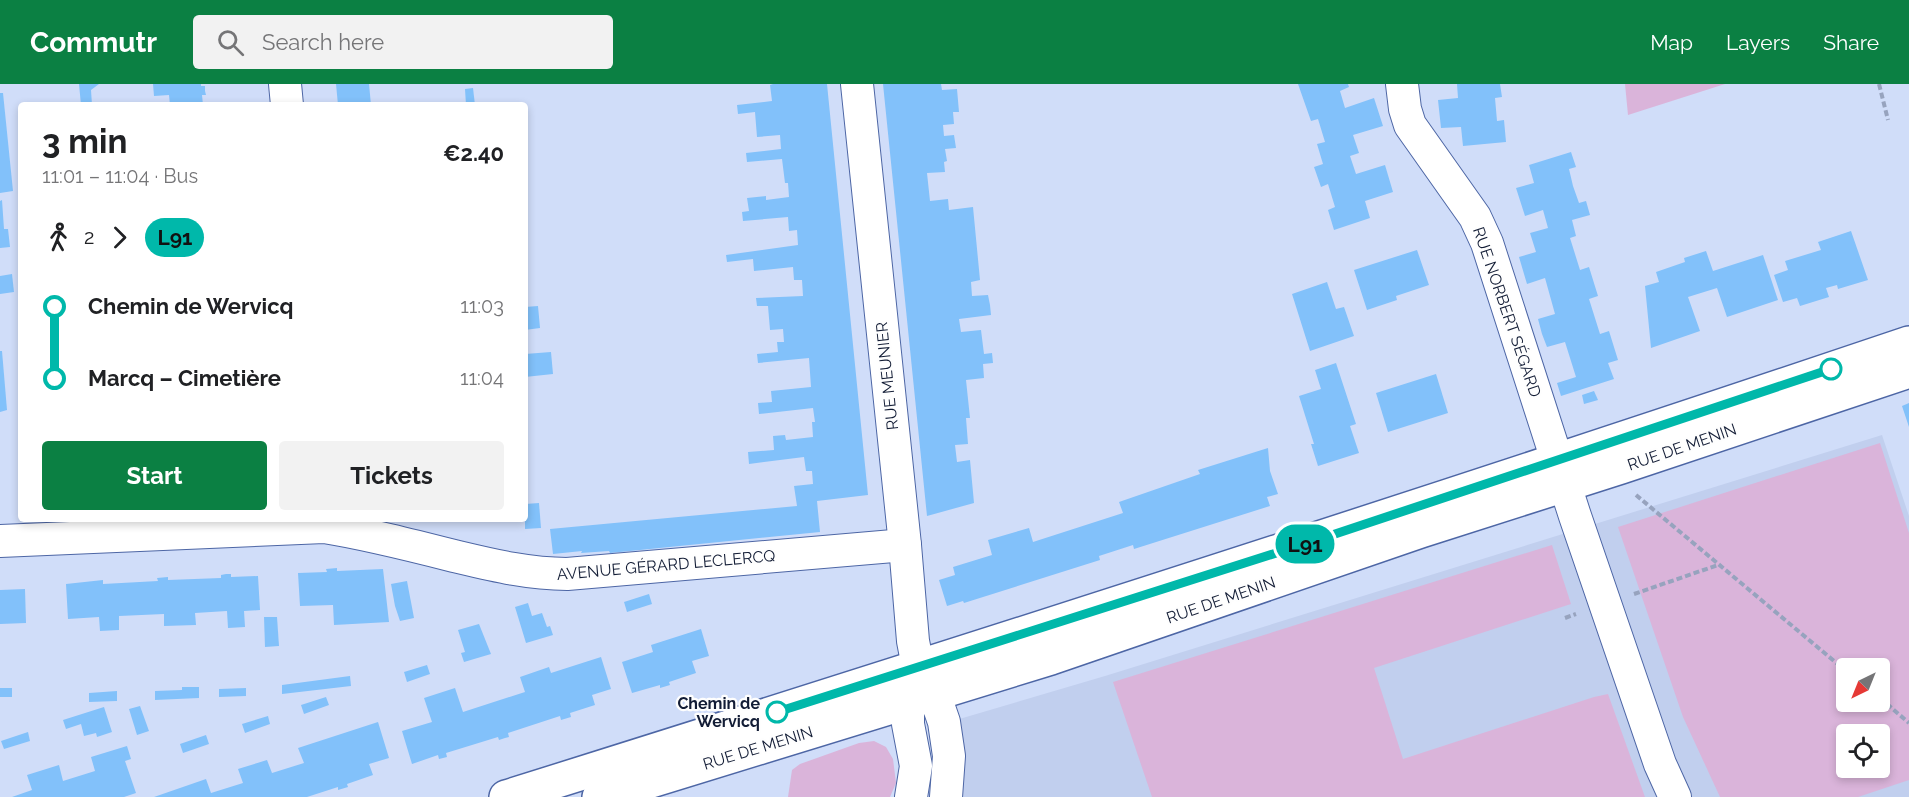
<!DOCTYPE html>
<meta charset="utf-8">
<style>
body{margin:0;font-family:Raleway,sans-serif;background:#f2f2f2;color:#202124;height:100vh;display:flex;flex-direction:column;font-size:22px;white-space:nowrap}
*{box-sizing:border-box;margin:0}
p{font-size:20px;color:#757577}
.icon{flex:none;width:33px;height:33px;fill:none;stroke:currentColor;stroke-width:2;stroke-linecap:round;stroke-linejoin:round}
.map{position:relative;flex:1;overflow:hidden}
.side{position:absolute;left:18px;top:18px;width:510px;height:420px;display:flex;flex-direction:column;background:#fff;border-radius:6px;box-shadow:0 3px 9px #0003}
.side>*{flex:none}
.badge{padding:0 12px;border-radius:20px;font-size:21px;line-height:39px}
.needle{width:39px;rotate:223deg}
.buttons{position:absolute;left:1836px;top:574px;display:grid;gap:12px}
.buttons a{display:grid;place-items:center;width:54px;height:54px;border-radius:6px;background:#fff;box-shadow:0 3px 9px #0003;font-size:30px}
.map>.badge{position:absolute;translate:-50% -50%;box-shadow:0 0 0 3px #fff}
.legs{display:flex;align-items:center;gap:9px;height:66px;padding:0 24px;font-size:20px}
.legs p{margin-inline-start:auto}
.headline{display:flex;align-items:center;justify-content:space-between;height:102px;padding:0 24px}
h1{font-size:33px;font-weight:700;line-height:45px}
.action{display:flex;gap:12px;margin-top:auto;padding:12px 24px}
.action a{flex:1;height:69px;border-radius:6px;background:#0b8043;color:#fff;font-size:24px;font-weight:700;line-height:69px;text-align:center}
.action a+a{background:#f2f2f2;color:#202124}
ul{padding:0 24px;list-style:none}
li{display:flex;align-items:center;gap:21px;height:72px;font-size:22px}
li i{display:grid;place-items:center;width:9px;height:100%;margin:0 8px;background:currentColor}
li i::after{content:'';width:15px;height:15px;margin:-8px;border:4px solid;border-radius:50%;background:#fff}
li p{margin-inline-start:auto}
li:first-child i{background:linear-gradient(#0000 50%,currentColor 0)}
li:last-child i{background:linear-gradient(currentColor 50%,#0000 0)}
header{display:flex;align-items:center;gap:36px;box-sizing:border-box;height:84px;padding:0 30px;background:#0b8043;color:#fff}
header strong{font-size:28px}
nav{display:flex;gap:33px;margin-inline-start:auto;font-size:21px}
.search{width:420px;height:54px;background:#f2f2f2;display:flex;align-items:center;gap:15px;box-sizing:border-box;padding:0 21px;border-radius:6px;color:#757577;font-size:22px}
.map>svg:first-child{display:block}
</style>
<header>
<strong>Commutr</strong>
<div class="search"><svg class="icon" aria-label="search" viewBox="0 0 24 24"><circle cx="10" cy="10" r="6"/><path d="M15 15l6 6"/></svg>Search here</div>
<nav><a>Map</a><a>Layers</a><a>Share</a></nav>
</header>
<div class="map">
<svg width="1909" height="713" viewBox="0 0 1909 713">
<rect width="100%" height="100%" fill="#d0ddf9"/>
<!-- built -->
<path fill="#c1cfee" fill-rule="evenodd" d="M1882 351 1909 432V713H955L956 636 1105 592ZM1846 585H1880V618H1846ZM1846 651H1880V684H1846Z"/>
<!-- green -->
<g fill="#dab4da" fill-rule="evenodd">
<polygon points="1625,0 1725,0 1628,31"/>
<path d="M1880 359 1909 449V696L1858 713H1720L1683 633 1618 443ZM1846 585H1880V618H1846ZM1846 651H1880V684H1846Z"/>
<polygon points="1552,461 1571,520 1374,584 1403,675 1594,613 1608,610 1645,713 1152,713 1113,598"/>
<polygon points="874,657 886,663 893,675 896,699 890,713 788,713 792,686 800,680 859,659"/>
</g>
<!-- building -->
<g fill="#82c1fa">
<polygon points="79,0 99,0 91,6 92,21 81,21"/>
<polygon points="153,0 201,0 201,2 205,2 205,7 206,11 202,11 203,21 170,21 169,11 154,12"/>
<polygon points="336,0 369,0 371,21 338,21"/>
<polygon points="773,0 827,0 868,411 817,417 820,448 610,469 609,467 581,469 582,467 553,470 550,445 797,422 794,402 813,400 812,387 806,387 804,373 749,380 748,368 774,366 773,352 785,351 786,356 813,353 812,338 815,338 813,324 759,330 758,319 772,318 771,307 811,303 809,274 758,279 757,270 778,268 777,258 784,258 783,245 770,246 768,222 757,222 756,214 803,212 802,196 794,196 793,183 754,187 753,175 727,178 726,171 798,161 797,146 789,147 788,133 743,137 742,128 749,127 747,114 766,112 766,116 789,113 788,99 785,99 782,75 747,78 746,69 781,65 780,51 757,53 755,28 738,30 737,21 772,17 770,1"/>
<polygon points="883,0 941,0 942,6 957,5 959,28 953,28 954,40 943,41 944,52 954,51 956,64 945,65 947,77 944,78 945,88 927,89 930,117 948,115 949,126 973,123 980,196 971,198 972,212 988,211 990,221 991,231 959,235 961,248 981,246 984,270 992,269 993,279 983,280 984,294 966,296 970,334 966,334 968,360 955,361 957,378 970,376 974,419 927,432"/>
<polygon points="1298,0 1348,0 1349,3 1340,7 1345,24 1374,14 1383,42 1353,51 1359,69 1350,72 1356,90 1385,81 1393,108 1365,117 1370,134 1334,146 1328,126 1335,123 1328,100 1321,103 1314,83 1323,80 1317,60 1325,58 1318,35 1311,37"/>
<polygon points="1457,0 1500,0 1502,13 1495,14 1497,37 1504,36 1506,58 1463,62 1461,43 1441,44 1438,16 1458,14"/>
<polygon points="473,4 475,21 466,21 465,5"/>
<polygon points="0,9 3,9 13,107 0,109"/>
<polygon points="1571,68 1576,83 1569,85 1573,102 1579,119 1586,117 1590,131 1572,136 1576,152 1570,154 1580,186 1589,183 1598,212 1589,215 1600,250 1609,247 1618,276 1608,279 1614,295 1561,312 1557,299 1576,293 1565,258 1547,263 1542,250 1538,235 1555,230 1545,194 1527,200 1519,173 1536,168 1530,149 1548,144 1543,126 1525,132 1516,104 1534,99 1529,81"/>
<polygon points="2,116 4,145 8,145 10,163 0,164 0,117"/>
<polygon points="1851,147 1868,196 1838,205 1837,201 1826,204 1829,213 1800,222 1797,214 1783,218 1774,191 1788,186 1785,177 1821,166 1818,158"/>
<polygon points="1417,166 1429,201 1396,212 1397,216 1367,226 1354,186"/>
<polygon points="1706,167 1713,187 1763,171 1778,216 1727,233 1717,204 1688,213 1700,247 1651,264 1645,202 1659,198 1656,188 1685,178 1684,174"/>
<polygon points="12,190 14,208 0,210 0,192"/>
<polygon points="1327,198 1336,225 1344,223 1354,252 1310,267 1292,210"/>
<polygon points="538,222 540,244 525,246 525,223"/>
<polygon points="0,267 2,267 7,326 0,328"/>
<polygon points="551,268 553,290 525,293 525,270"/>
<polygon points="1336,279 1356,340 1350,342 1359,369 1318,382 1311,360 1314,360 1299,312 1321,305 1315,286"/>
<polygon points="1436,290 1448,329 1388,348 1376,309"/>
<polygon points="1594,307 1598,316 1584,320 1582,311"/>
<polygon points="1909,319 1909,343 1902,322"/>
<polygon points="1268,364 1270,387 1278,410 1267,413 1270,422 1134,465 1133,461 1099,472 1100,476 964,519 963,517 947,522 939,496 955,491 953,483 992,471 988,456 1029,444 1033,458 1123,429 1119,418 1200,390 1198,386"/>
<polygon points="539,419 541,444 525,445 525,420"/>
<polygon points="337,484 337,487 383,485 389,538 334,541 333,521 300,522 298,489 327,488 326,485"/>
<polygon points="226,490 231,490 231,493 258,492 260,526 244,527 245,543 228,544 227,527 195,529 196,541 164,542 164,530 119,532 119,546 100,547 99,533 68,535 66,500 103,496 103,500 158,497 157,494 168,493 168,496 221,494 221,491"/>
<polygon points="407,497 414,534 400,537 395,522 391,500"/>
<polygon points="25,505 26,539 0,540 0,506"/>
<polygon points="649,510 652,520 627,528 624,518"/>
<polygon points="528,519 532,532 542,529 547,543 550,542 553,551 526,559 515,523"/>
<polygon points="264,533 277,533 279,562 265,563"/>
<polygon points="479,540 491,570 464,578 461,569 465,568 458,546"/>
<polygon points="701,545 709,572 692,577 696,589 669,598 670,601 660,604 660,601 632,609 622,578 653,568 651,561"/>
<polygon points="601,573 611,605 592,611 595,621 570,629 571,633 561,636 560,632 508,649 509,653 505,654 499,656 498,653 446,669 447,673 439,675 438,671 412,680 402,647 432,638 424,614 455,604 463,628 525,608 520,593 549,583 551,589"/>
<polygon points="427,581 430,590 407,598 404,588"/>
<polygon points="350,592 351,602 282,610 282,601"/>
<polygon points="182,603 199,603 199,614 155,616 155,607 182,606"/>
<rect x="0" y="604" width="12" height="9"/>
<polygon points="246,604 246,612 219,613 219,605"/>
<polygon points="117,607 117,617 89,618 89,609"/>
<polygon points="326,613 329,621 304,630 301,621"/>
<polygon points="140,622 149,647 137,651 129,625"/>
<polygon points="104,623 112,648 97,653 96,649 84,652 81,640 66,645 63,636"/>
<polygon points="268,632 270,640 245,649 242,640"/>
<polygon points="378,638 389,674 369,680 373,691 347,700 348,703 338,706 338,703 307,713 154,713 206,695 211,709 243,699 238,685 267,676 272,689 304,679 298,664"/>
<polygon points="28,648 30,657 4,665 1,657"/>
<polygon points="206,651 209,660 183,669 180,660"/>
<polygon points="127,662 131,675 125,677 136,709 124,713 12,713 32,706 27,691 59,681 63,697 95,687 91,673"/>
</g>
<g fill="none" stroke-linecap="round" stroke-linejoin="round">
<defs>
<g id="minor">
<polyline points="285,0 287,21"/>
<polyline points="857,0 905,461 913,557 918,583 934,609 944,638 949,672 946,713"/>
<polyline points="1402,0 1405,25 1410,41 1475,133 1487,159 1575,432 1660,680 1675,713"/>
<path d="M0 457 324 443C368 450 411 461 454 472 492 481 528 490 567 490L905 461"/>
<polyline points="911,713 916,682 908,640 908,630 916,593"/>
</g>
<g id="major">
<path d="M506 713C975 566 1443 416 1909 259"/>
<polyline points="599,713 1051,574 1421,447 1621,383 1909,287"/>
</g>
</defs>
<!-- minor casing -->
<use href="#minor" stroke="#4d66a5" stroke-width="34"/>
<!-- major casing -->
<use href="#major" stroke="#4d66a5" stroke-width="36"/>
<!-- path -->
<g stroke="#97a3be" stroke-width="4" stroke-dasharray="6 3" stroke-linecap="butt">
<polyline points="1879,0 1888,36"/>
<polyline points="1636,411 1846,587"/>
<polyline points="1634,510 1718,481"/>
<polyline points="1565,534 1576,530"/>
<polyline points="1880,614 1909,639"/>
</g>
<!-- minor -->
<use href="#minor" stroke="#fff" stroke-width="32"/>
<!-- major -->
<use href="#major" stroke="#fff" stroke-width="33"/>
</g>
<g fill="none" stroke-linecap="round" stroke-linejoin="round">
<defs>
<polyline id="line-1" points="777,628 1320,455 1831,285"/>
</defs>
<!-- line-1 casing -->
<use href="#line-1" stroke="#fff" stroke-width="14"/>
<!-- line-1 -->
<use href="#line-1" stroke="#00b8aa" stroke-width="9"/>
</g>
<!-- markers -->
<g fill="#fff" stroke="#00b8aa" stroke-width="3">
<circle cx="1831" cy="285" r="10"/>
<circle cx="777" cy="628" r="10"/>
</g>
<g text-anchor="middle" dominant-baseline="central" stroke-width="4.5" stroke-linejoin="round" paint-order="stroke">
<!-- street labels -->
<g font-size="16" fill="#121c35" stroke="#fefefe">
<text transform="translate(1507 228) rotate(71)">RUE NORBERT SÉGARD</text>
<text transform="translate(887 292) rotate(-96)">RUE MEUNIER</text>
<text transform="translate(1682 363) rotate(-19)">RUE DE MENIN</text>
<text transform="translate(666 481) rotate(-5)">AVENUE GÉRARD LECLERCQ</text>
<text transform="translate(1221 516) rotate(-19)">RUE DE MENIN</text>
<text transform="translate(758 664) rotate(-17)">RUE DE MENIN</text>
</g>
<!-- stop labels -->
<g font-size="16" font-weight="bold" fill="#121c35" stroke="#fefefe" text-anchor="end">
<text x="760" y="619">Chemin de<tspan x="760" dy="18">Wervicq</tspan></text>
</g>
</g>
</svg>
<div class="buttons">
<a><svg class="needle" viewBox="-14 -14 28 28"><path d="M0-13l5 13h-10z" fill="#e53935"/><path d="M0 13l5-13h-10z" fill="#757577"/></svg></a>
<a><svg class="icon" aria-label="locate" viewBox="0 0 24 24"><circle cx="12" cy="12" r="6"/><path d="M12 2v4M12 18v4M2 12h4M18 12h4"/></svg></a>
</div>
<b class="badge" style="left:1305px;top:460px;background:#00b8aa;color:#111">L91</b>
<section class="side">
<div class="headline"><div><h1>3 min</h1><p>11:01 – 11:04 · Bus</p></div><b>€2.40</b></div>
<div class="legs"><svg class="icon" aria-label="walk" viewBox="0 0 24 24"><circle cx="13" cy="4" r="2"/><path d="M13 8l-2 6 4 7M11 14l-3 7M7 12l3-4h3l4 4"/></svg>2<svg class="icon" aria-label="forward" viewBox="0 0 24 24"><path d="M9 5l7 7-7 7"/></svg><b class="badge" style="background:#00b8aa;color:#111">L91</b></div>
<ul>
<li><i style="color:#00b8aa"></i><b>Chemin de Wervicq</b><p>11:03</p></li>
<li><i style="color:#00b8aa"></i><b>Marcq – Cimetière</b><p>11:04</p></li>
</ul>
<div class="action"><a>Start</a><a>Tickets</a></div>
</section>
</div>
